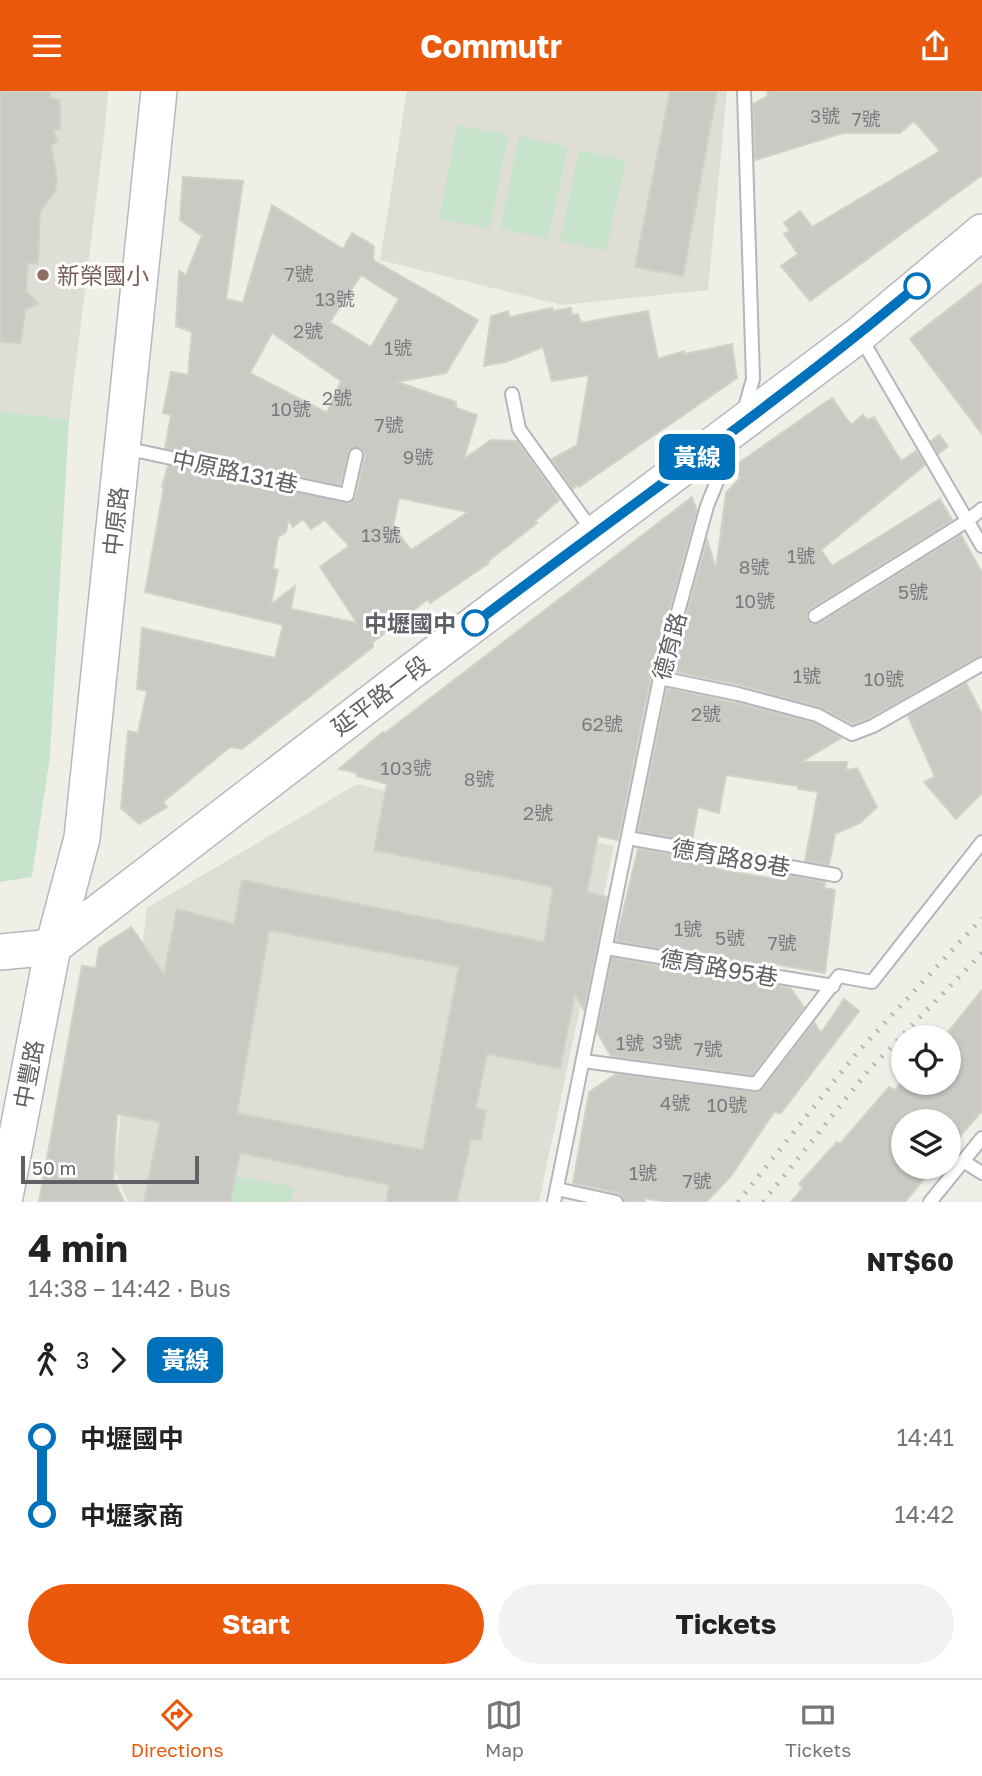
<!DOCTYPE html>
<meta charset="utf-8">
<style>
body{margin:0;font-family:"Golos Text","Noto Sans TC",sans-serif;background:#f2f2f2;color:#222;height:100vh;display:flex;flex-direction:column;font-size:26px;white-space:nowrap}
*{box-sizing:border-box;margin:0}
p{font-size:23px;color:#767676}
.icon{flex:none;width:38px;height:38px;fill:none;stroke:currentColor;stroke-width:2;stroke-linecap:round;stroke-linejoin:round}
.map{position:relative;height:1111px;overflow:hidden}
.panel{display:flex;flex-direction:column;background:#fff;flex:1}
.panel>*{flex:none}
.badge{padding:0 14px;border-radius:10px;font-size:24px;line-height:46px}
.buttons{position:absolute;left:891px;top:934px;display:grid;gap:14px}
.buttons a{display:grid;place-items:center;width:70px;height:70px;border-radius:50%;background:#fff;box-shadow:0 2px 5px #0004;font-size:35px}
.scale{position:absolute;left:21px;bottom:18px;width:178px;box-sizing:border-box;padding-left:7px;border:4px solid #5f6166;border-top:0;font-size:19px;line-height:24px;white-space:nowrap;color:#5f6166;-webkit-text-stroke:5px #fff;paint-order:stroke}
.map>.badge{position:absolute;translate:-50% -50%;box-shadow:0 0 0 4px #fff}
.legs{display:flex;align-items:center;gap:10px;height:77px;padding:0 28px;font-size:23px}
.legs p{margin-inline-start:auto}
.headline{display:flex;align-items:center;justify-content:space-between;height:119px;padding:0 28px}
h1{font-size:38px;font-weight:700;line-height:52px}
.action{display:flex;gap:14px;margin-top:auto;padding:14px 28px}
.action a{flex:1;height:80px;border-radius:42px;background:#ea580c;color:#fff;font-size:28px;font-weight:700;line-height:80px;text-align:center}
.action a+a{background:#f2f2f2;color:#222}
ul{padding:0 28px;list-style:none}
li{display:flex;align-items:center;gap:24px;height:77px;font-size:26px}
li i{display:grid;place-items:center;width:10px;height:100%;margin:0 9px;background:currentColor}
li i::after{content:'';width:18px;height:18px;margin:-9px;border:5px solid;border-radius:50%;background:#fff}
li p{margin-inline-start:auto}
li:first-child i{background:linear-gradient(#0000 50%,currentColor 0)}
li:last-child i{background:linear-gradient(currentColor 50%,#0000 0)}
header{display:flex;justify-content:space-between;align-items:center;height:91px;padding:0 28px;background:#ea580c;color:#fff;font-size:32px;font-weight:700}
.menu{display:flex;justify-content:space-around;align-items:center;height:98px;border-top:2px solid #e0e0e0;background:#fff;font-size:19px;color:#767676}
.menu a{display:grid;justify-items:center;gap:4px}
.menu .on{color:#ea580c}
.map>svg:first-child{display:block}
</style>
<header><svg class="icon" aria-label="menu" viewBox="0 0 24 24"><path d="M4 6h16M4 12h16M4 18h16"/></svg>Commutr<svg class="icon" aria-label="share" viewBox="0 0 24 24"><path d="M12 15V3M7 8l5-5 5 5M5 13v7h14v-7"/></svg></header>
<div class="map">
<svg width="982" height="1111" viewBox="0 0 982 1111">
<rect width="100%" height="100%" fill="#efefe8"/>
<!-- education -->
<g fill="#dfded6">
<polygon points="0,0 108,0 104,46 69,328 0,321"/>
<polygon points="407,0 727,0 708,199 562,214 380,169"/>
<polygon points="357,693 614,755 539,1111 128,1111 114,1079 147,817"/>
</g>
<!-- green -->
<g fill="#c8e3cc">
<polygon points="457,34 508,44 490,138 439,128"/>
<polygon points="519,45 568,56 548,148 500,138"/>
<polygon points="579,59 626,69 606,160 560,150"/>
<polygon points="0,321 69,328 50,665 32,786 0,791"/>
<polygon points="236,1085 294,1096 291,1111 230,1111"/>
</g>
<!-- building -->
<g fill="#cbc9c4" stroke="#d3d1c7" stroke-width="2" fill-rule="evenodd">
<polygon points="0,0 50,0 50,7 60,9 60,39 53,38 57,50 51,54 57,87 55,100 40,121 38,173 28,172 26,200 38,212 25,219 21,252 0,251"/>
<polygon points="670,0 717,0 683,185 635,176"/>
<polygon points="767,0 982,0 982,84 810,210 781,175 798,163 784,143 790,140 784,132 800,120 812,136 940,60 914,30 900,42 843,42 755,69 753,13 768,5"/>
<path d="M183 86 243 90 226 208 243 212 272 114 343 158 352 142 374 155 373 169 478 229 446 282 397 291 456 311V317L477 324 464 368 491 349 517 350 559 409 535 430 537 432 487 471 489 472 430 512 428 508 373 551V556L242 658 230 656 163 711 167 716 139 733 121 717 128 640 138 642 147 600 137 598 142 537 275 567 283 534 145 501 164 396H162L168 375 349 412 356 406 365 365 364 361 359 356 349 359 340 394 165 357 171 324 163 322 171 281 188 284 192 241 176 235 179 180 186 184 202 145 180 129ZM361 184 399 208 371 256 330 231ZM272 242 341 290 327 322 250 282ZM399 407 468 421 411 459 393 435ZM303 428 311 438 325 429 349 455 320 476 357 532 291 518 295 495 271 513 278 479 273 478 278 446 286 441 288 429 293 436Z"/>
<polygon points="982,192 982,343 910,248"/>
<polygon points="552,217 553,220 571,217 572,224 578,223 581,232 648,220 658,268 684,260 685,263 732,253 737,287 579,396 577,394 573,398 552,368 577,354 589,284 552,290 543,256 505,271 484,275 491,225 508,220 509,226"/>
<polygon points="832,307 851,334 863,324 867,329 874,326 901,370 916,360 925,374 821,459 832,475 940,408 952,429 810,518 806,525 808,530 815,534 820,532 961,444 982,482 982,564 869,627 853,633 819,616 740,594 671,580 707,449 716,478 726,402 740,387 733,376"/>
<polygon points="939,344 948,355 938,363 931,350"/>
<path d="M692 406 697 420 651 585 618 749 598 745 587 801 607 806 584 919 575 903 560 977 487 963 476 1017 486 1020 481 1049 471 1048 457 1111H386L389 1094 240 1062 230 1111H144L160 1031 117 1023 113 1087 124 1111H39L82 875 96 877 99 857 131 836 164 883 177 818 234 833 242 789 544 851 553 796 374 759 387 693 357 685V682L339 678 383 641 385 642ZM269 839 459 876 423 1059 237 1022Z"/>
<polygon points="966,592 982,623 982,702 956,728 924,691 935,686 908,625"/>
<polygon points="667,597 736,612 814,632 841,647 801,671 847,671 846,679 857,677 877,716 860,732 835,743 829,774 805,770 818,701 798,698 798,695 726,684 719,722 698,716 692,750 638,740"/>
<polygon points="638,758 689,767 688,769 717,775 717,778 787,790 788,784 825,791 824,797 835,799 825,882 774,873 776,877 616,850"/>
<polygon points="612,867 790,897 804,916 752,984 611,965 597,941"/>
<polygon points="982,899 982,1020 948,1059 948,1031 903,1031 903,1076 934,1076 905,1111 791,1111 803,1097 799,1093 837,1051 840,1053 889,996 895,999 901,992 948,992 948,941"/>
<polygon points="844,908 859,920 781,1022 774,1021 731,1085 706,1111 667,1111 645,1107 645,1111 625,1111 622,1105 618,1102 573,1092 589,1001 616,983 759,1001 814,931 821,942"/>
</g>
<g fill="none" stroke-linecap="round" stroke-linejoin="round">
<defs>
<g id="lane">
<polyline points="744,0 753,288 744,320"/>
<polyline points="861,247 982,455"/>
<polyline points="512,303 519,338 594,442"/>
<polyline points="124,357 347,404 356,364"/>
<polyline points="815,525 967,430 982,418"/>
<polyline points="660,587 738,603 817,624 852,643 873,635 982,573"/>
<polyline points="628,747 835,784"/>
<polyline points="606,857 833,895"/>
<polyline points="583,970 756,993 839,885 872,891 982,751"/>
<polyline points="963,1070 982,1082"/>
<polyline points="557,1098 616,1111"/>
<polyline points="554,1111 660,587 707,415 733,351"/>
<polyline points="930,1111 982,1047"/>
</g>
<g id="secondary">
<polyline points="0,861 53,856 408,583 859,244 982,141"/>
<polyline points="4,1111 53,856 82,747 159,0"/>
</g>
</defs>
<!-- lane casing -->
<use href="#lane" stroke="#b5b6bb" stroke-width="16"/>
<!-- secondary casing -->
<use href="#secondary" stroke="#b6b8bd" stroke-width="38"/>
<!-- lane -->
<use href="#lane" stroke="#fff" stroke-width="12"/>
<!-- secondary -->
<use href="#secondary" stroke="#fff" stroke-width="35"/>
<!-- rail -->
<g stroke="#b5b5b6" stroke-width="5" stroke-dasharray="2 9" stroke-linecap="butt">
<polyline points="738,1111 856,963 982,827"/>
<polyline points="763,1111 868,980 982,862"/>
</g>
</g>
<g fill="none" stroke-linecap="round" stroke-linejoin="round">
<defs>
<path id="line-1" d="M475 532C622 420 775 314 917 195"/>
</defs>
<!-- line-1 casing -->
<use href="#line-1" stroke="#fff" stroke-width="16"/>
<!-- line-1 -->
<use href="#line-1" stroke="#0072bc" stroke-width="10"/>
</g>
<!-- markers -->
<circle fill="#8d6e63" stroke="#fff" stroke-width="2.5" cx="43" cy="184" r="7"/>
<g fill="#fff" stroke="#0072bc" stroke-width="3.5">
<circle cx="917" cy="195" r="12"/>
<circle cx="475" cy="532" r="12"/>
</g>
<g text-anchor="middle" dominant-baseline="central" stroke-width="6" stroke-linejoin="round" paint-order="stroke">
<!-- number labels -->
<g font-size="19" fill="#7a7b7e">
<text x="825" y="24">3號</text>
<text x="866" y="27">7號</text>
<text x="299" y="182">7號</text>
<text x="335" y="207">13號</text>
<text x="308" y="239">2號</text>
<text x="398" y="256">1號</text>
<text x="337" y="306">2號</text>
<text x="291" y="317">10號</text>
<text x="389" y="333">7號</text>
<text x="418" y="365">9號</text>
<text x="381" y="443">13號</text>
<text x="801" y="464">1號</text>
<text x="754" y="475">8號</text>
<text x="913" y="500">5號</text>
<text x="755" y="509">10號</text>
<text x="807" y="584">1號</text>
<text x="884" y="587">10號</text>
<text x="706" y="622">2號</text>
<text x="602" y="632">62號</text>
<text x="406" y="676">103號</text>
<text x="479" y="687">8號</text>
<text x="538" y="721">2號</text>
<text x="688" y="837">1號</text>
<text x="730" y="846">5號</text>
<text x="782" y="851">7號</text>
<text x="667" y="950">3號</text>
<text x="630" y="951">1號</text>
<text x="708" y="957">7號</text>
<text x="675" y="1011">4號</text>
<text x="727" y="1013">10號</text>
<text x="643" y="1081">1號</text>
<text x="697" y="1089">7號</text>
</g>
<!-- education labels -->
<g font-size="23" fill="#785e54" stroke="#fff" text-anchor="start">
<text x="57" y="184">新榮國小</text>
</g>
<!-- street labels -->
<g font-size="23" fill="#5f6166" stroke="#fff">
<text transform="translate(235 380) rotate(12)">中原路131巷</text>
<text transform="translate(115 430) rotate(-84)">中原路</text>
<text transform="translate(669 555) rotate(-75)">德育路</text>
<text transform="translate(380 604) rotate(-37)">延平路一段</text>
<text transform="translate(731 766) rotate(10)">德育路89巷</text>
<text transform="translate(719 876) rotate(10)">德育路95巷</text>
<text transform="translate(28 983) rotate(-79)">中豐路</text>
</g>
<!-- stop labels -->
<g font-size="23" font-weight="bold" fill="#5f6166" stroke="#fff" text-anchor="end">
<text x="456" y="532">中壢國中</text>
</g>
</g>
</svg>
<div class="buttons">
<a><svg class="icon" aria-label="locate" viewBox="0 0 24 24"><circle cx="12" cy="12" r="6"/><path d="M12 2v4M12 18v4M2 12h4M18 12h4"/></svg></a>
<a><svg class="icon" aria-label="layers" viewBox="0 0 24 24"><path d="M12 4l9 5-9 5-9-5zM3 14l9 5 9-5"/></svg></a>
</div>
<div class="scale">50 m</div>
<b class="badge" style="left:697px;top:366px;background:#0072bc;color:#fff">黃線</b>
</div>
<section class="panel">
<div class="headline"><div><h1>4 min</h1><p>14:38 – 14:42 · Bus</p></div><b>NT$60</b></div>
<div class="legs"><svg class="icon" aria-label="walk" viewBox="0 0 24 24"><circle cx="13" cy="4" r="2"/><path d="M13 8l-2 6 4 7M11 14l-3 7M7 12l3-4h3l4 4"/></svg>3<svg class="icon" aria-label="forward" viewBox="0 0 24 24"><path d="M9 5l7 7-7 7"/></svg><b class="badge" style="background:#0072bc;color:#fff">黃線</b></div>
<ul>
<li><i style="color:#0072bc"></i><b>中壢國中</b><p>14:41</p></li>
<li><i style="color:#0072bc"></i><b>中壢家商</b><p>14:42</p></li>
</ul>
<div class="action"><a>Start</a><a>Tickets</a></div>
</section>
<nav class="menu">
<a class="on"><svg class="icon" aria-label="directions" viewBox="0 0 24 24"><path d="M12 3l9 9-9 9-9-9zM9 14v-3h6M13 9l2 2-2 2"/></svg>Directions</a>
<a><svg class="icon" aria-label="map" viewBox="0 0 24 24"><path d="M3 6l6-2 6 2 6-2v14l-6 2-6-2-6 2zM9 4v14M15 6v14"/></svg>Map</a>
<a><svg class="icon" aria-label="tickets" viewBox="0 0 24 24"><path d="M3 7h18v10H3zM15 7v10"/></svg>Tickets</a>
</nav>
